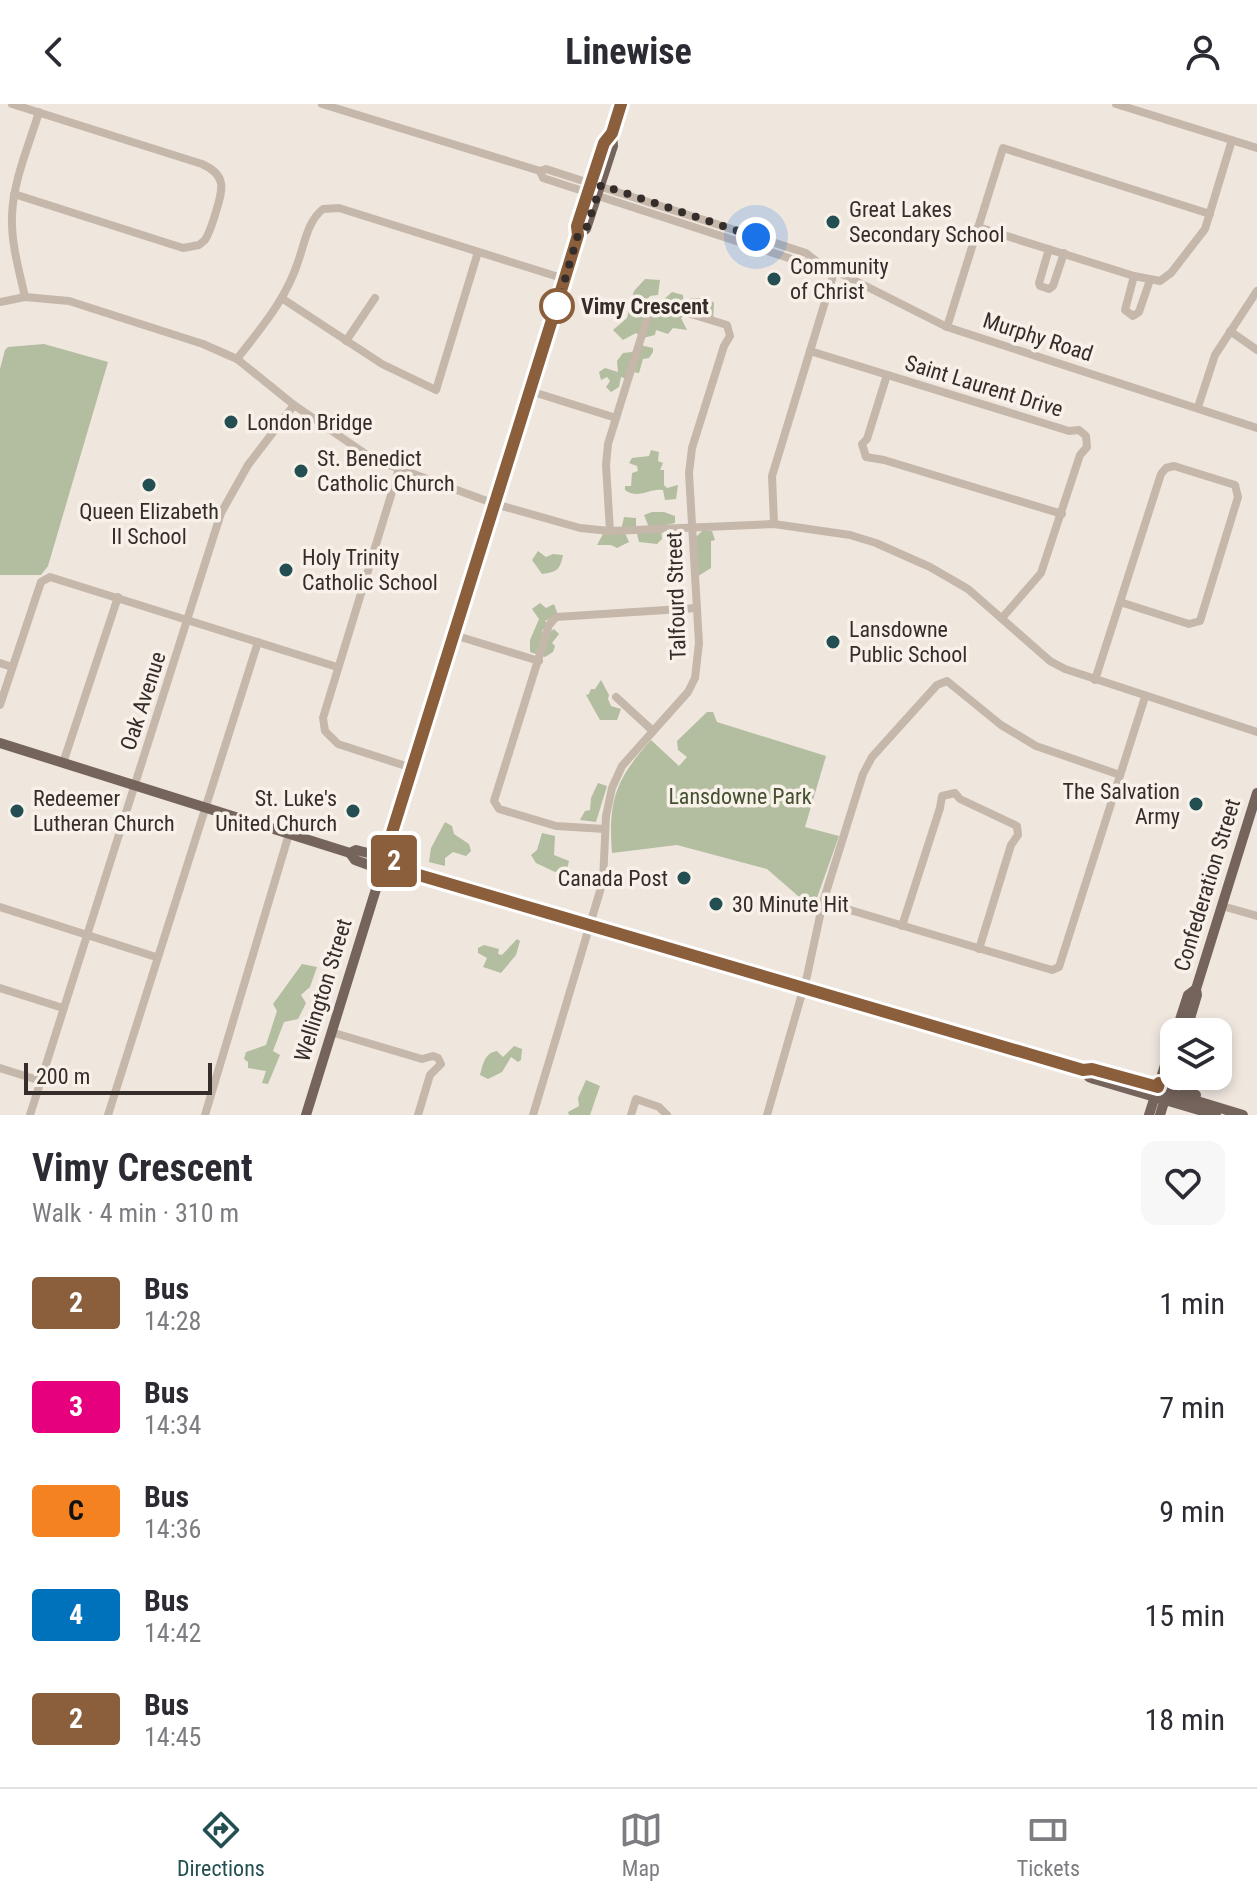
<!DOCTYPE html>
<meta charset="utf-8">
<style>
body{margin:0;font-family:"Roboto Condensed",sans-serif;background:#f7f7f7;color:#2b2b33;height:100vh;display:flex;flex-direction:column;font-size:30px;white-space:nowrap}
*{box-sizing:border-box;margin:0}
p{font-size:26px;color:#7c7c81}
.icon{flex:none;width:44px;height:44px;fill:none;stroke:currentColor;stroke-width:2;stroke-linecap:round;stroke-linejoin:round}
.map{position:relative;height:1011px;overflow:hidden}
.sheet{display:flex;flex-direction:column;background:#fff;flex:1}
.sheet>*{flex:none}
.badge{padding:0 16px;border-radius:6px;font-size:28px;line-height:52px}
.controls{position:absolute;left:1160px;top:914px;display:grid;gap:16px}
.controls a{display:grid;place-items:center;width:72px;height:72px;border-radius:16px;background:#fff;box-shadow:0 4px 12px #0003;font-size:40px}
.scale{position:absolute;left:24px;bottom:20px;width:188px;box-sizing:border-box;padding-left:8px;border:4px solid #352d29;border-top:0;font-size:22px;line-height:28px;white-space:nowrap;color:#352d29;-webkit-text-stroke:6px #f8f1e9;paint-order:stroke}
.you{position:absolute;width:40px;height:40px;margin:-20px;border:6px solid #fff;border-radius:50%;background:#1a73e8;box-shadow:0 0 0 12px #1a73e833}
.map>.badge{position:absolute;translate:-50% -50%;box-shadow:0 0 0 4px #fff}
.round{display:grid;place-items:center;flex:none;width:84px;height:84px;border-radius:16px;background:#f7f7f7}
.overview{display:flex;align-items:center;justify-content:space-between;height:136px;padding:0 32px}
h1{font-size:38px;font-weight:700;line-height:60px}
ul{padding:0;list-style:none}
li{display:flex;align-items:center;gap:24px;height:104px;padding:0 32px}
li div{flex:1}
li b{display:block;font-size:30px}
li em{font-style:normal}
li .badge{min-width:88px;font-weight:700;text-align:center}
header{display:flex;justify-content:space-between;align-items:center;height:104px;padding:0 32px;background:#fff;font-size:36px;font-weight:700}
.tabs{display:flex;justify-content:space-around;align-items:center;height:112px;border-top:2px solid #e1e1e2;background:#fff;font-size:22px;color:#7c7c81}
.tabs a{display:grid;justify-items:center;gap:4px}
.tabs .current{color:#234f52}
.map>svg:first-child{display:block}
</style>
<header><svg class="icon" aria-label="back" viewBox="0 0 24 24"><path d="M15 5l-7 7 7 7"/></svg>Linewise<svg class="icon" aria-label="person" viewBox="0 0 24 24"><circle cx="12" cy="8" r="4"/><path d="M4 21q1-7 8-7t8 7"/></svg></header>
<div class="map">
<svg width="1257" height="1011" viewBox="0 0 1257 1011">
<rect width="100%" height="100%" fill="#efe7de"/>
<!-- green -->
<g fill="#b3bd9f">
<polygon points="645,175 660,176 658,191 650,192 645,198 652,206 672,188 683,191 684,201 687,202 691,194 701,194 704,191 714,199 713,216 691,207 681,214 687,226 673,224 668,230 656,226 655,231 643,234 636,229 623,236 613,226 627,214 634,187"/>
<polygon points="44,240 108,258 48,462 41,471 0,471 0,265 5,246 8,243"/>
<polygon points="640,241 653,244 653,248 649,254 643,255 639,269 633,268 629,276 621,273 619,283 611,288 606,283 610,277 607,273 601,276 599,268 605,264 618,268 617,257 623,249 632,248"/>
<path d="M651 346 659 348 658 357 663 359 660 366H664V381L667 384 678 381 676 395 665 396 663 386C648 384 639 396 625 386V382H631L632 369 638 367 637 362 629 359 632 354 649 352Z"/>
<polygon points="652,408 664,408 675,412 675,419 661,422 662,435 657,440 639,438 637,430 648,421 644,411"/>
<polygon points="624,413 636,414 636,423 625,429 629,438 617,444 611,441 597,441 603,430 621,427"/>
<polygon points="703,426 712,427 715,436 711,437 711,464 695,474 693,436"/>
<path d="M538 447 546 453 553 450 563 451C560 466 557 468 542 470L532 456Z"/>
<polygon points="540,499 546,504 554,500 558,511 545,517 547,520 542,527 545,532 554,525 559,530 552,539 555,542 553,548 545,553 530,548 530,536 539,515 532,505"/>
<polygon points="601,576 609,591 608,595 611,602 621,605 617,616 600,616 586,591 589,590 591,585 595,585"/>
<path d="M707 608H713L717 618 826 652 805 723 839 732 813 805 767 765 677 741 612 749C608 696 616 675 651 636L679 662 687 653 678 646 677 637Z"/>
<polygon points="598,679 607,682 596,718 580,716 585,707 590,706 591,694"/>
<polygon points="445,718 452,722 454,730 469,740 471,747 466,752 453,748 445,754 445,762 429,758 431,744"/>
<polygon points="542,729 555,732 554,751 569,757 567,765 555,768 536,759 531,751 537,746"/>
<polygon points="517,835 520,837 516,851 501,869 483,863 487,854 478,849 478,844 484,841 499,845 498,850 502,851"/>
<polygon points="302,860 317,863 310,883 301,891 306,899 298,915 284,918 273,947 280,951 268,980 262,979 266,967 248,964 248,958 244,955 246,948 266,941 277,907 273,900"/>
<path d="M514 942 522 945 521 956 518 958 511 953 502 968 488 975 480 971C483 961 484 949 497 947L503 953Z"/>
<polygon points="586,976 600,982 590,1011 569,1011 568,1008 579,1002 578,994"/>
</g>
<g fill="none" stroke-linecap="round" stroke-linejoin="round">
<!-- minor -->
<g stroke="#c6b7ab" stroke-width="8">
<path d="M12 0 202 60C229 72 222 87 215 111 212 120 210 128 205 136L199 141 183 144 14 90"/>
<polyline points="322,0 540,67 546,65 806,149 816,157 947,223 1257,324"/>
<polyline points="1116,0 1257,44"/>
<polyline points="540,67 543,74 804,159 816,157"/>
<polyline points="978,123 1134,172 1160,177 1171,169 1205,125 1232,36"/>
<polyline points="1049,145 1039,179 1040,182 1049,185 1053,182 1064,149"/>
<polyline points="1134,172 1125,206 1133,212 1139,208 1150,176"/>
<path d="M25 193C19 166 11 139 12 112 13 77 29 41 39 8"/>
<polyline points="283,195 382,260 436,286 478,148"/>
<polyline points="0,198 25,193 69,197 203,240 237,255 294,301 373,355 495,400 580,424 610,427 774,420 850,431 876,439 930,463 968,485 1050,557 1065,565 1257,628"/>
<polyline points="947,223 1003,44 1210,110"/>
<polyline points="1230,227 1257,246"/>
<polyline points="346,237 375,194"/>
<polyline points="810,247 1069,327 1079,326 1086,332 1087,343 1080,351 1041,469 1002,514"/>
<path d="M237 255C262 223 287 194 299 155 305 137 308 117 323 105L339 104 565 175"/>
<polyline points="887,271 867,335 862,340 866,353 884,356 1062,410"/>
<polyline points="530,287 616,314"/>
<polyline points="1198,303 1215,251 1257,187"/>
<polyline points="399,365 323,614 325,627 338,640 412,664"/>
<polyline points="774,420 772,372 835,165"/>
<polyline points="454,531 539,557"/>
<polyline points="0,559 12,563"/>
<polyline points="1095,576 1161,370 1166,364 1174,362 1235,381 1238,393 1200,517 1189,520 1120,498"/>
<polyline points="616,593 653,627"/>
<polyline points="0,601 41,478 50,473 337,563"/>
<polyline points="63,659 118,493"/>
<polyline points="605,725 556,722 499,705 494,697 549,521 556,513 697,504"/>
<polyline points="823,798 1052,866 1059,863 1145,593"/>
<polyline points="1222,802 1257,812"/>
<polyline points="0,803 156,853"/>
<polyline points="902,822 940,704 942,692 955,689 960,695 1017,722 1018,731 1011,741 979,845"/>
<polyline points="0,884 63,904"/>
<polyline points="331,928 422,955 433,952 438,954 441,960 430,971 418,1011"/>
<polyline points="0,964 41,977"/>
<polyline points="30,1011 221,409 248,361 294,301"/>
<polyline points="108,1011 258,538"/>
<polyline points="205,1011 289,730"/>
<polyline points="533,1011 603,777 606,712 612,684 622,662 688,588 695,574 699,539 689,369 692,344 724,242 730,232 727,221 658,200 649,208 608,340 606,361 610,427"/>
<polyline points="631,1011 636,995 659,1003 667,1011"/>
<polyline points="767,1011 807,872 823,798 863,670 872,653 937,581 947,577 1001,621 1036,642 1120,671"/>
</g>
<!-- major -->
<g stroke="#75645c" stroke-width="10">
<polyline points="578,131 586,125 613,42 612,29 621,0"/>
<path d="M0 639 350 749 356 746C374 751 400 754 412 769"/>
<path d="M350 749 355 756C372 762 394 772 412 769L1083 966 1092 965 1243 1011"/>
<polyline points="1176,928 1188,891 1196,885"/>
<polyline points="1186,928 1197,891 1196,885 1257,689"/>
<polyline points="1084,966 1089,973 1094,975 1216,1011"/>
<polyline points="1178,972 1183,983 1196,991"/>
<polyline points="306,1011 565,175 578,131 577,122 604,39 612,29"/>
<polyline points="1149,1011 1174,933"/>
<polyline points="1160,1011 1174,966"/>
</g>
</g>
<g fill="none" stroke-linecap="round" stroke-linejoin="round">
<defs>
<polyline id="line" points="621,0 612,29 604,39 577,122 578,131 556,203 384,754 406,761 412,769 1083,966 1092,965 1158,983 1159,979"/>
</defs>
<!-- line casing -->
<use href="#line" stroke="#fff" stroke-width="18"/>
<!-- line -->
<use href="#line" stroke="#8b5e3c" stroke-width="12"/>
<!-- walk -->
<polyline stroke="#352d29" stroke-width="8" stroke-dasharray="0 14.4" points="557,202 578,131 586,125 601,81 756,133"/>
</g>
<!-- markers -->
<g fill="#234f52" stroke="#f8f1e9" stroke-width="3">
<circle cx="833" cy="118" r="8"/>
<circle cx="774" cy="175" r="8"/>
<circle cx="231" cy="318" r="8"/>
<circle cx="301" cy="367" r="8"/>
<circle cx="149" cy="381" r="8"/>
<circle cx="286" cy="466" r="8"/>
<circle cx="833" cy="538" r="8"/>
<circle cx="1196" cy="700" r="8"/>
<circle cx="17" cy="707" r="8"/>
<circle cx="353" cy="707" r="8"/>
<circle cx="684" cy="774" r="8"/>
<circle cx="716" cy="800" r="8"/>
</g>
<circle fill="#fff" stroke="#8b5e3c" stroke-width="4" cx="557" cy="202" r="16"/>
<g text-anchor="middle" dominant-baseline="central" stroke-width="7" stroke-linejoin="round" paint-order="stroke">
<!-- poi labels -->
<g font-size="22" fill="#352d29" stroke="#f8f1e9" text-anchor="start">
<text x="849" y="105">Great Lakes<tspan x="849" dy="25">Secondary School</tspan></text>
<text x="790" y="162">Community<tspan x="790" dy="25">of Christ</tspan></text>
<text x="247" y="318">London Bridge</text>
<text x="317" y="354">St. Benedict<tspan x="317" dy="25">Catholic Church</tspan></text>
<text x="149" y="407" text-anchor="middle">Queen Elizabeth<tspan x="149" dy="25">II School</tspan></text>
<text x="302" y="453">Holy Trinity<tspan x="302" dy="25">Catholic School</tspan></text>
<text x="849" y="525">Lansdowne<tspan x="849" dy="25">Public School</tspan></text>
<text x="1180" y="687" text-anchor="end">The Salvation<tspan x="1180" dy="25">Army</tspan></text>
<text x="33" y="694">Redeemer<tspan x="33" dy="25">Lutheran Church</tspan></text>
<text x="337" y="694" text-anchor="end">St. Luke's<tspan x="337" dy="25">United Church</tspan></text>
<text x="668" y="774" text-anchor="end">Canada Post</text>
<text x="732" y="800">30 Minute Hit</text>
</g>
<!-- stop labels -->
<g font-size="22" font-weight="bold" fill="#352d29" stroke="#f8f1e9" text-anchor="start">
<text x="581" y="202">Vimy Crescent</text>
</g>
<!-- street labels -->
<g font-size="22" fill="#352d29" stroke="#f8f1e9">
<text transform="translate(1038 233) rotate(18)">Murphy Road</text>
<text transform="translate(984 282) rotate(17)">Saint Laurent Drive</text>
<text transform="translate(676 492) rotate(-92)">Talfourd Street</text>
<text transform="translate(143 597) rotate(-72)">Oak Avenue</text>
<text transform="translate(1207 781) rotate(-73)">Confederation Street</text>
<text transform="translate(323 886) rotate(-73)">Wellington Street</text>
</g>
<!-- park labels -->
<g font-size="22" fill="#455030" stroke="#f8f1e9">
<text x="740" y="692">Lansdowne Park</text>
</g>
</g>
</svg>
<div class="controls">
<a><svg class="icon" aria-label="layers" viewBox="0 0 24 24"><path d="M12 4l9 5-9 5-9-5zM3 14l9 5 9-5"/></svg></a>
</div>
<div class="scale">200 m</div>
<div class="you" style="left:756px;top:133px"></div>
<b class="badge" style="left:394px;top:757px;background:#8b5e3c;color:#fff">2</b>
</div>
<section class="sheet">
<div class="overview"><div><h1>Vimy Crescent</h1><p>Walk · 4 min · 310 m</p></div><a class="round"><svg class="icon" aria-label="heart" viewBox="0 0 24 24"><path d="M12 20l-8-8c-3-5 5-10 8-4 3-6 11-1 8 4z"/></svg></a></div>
<ul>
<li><span class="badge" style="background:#8b5e3c;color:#fff">2</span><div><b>Bus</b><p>14:28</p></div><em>1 min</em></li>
<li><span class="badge" style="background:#e6007e;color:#fff">3</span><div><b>Bus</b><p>14:34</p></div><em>7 min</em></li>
<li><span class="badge" style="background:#f58220;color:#111">C</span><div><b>Bus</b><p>14:36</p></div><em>9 min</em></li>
<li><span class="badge" style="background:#0072bc;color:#fff">4</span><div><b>Bus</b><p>14:42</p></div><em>15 min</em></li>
<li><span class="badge" style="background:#8b5e3c;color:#fff">2</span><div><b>Bus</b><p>14:45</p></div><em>18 min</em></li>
</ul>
</section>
<nav class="tabs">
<a class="current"><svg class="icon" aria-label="directions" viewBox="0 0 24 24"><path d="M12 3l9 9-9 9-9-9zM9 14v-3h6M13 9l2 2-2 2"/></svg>Directions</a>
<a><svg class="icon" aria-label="map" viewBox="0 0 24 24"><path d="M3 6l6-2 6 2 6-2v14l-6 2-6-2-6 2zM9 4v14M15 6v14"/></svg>Map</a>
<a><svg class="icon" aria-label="tickets" viewBox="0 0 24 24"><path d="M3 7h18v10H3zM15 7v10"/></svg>Tickets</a>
</nav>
